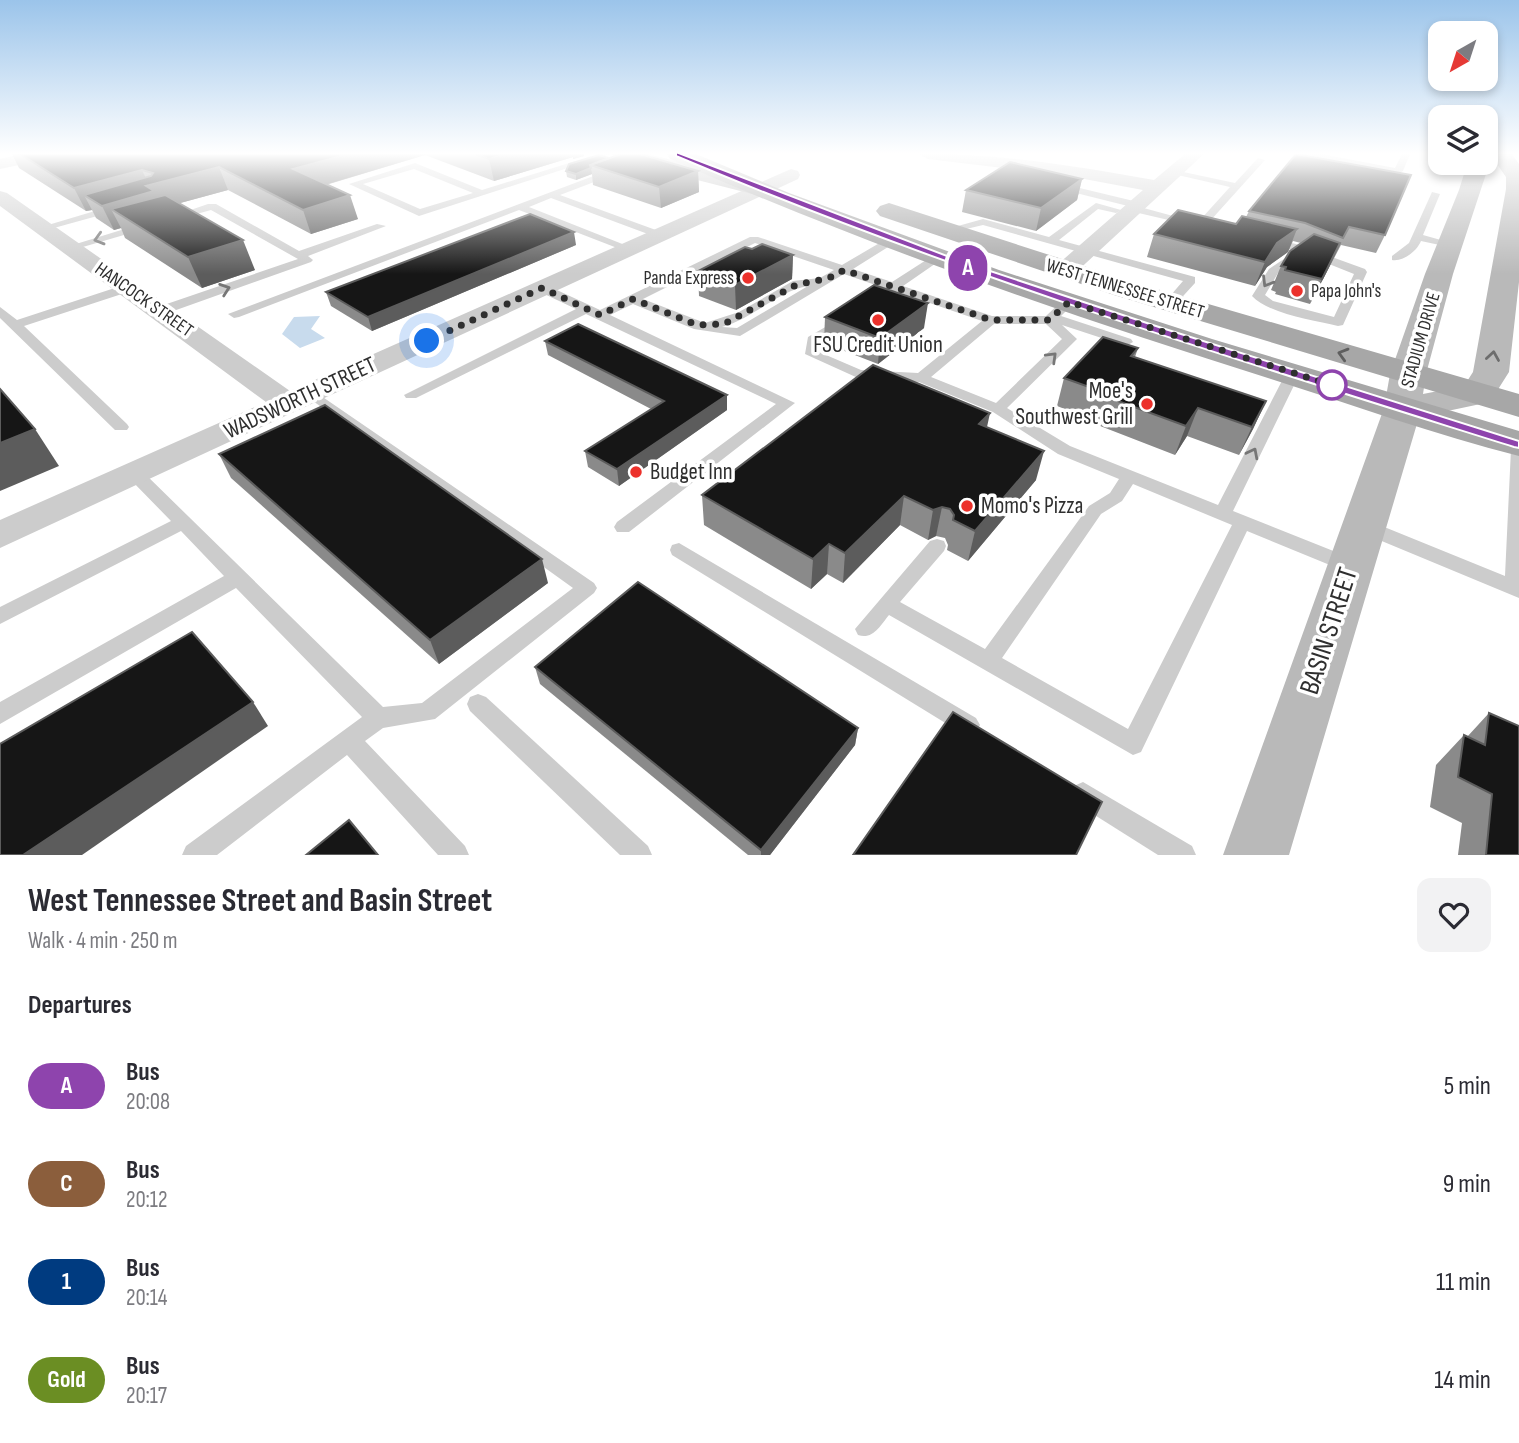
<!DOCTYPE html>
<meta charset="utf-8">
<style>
body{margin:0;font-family:"Sofia Sans Condensed",sans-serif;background:#f2f2f3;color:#2b2b33;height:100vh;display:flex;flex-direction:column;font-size:26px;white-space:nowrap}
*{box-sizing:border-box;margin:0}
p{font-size:23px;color:#7c7c81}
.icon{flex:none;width:38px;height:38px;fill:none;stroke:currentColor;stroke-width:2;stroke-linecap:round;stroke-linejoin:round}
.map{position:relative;height:855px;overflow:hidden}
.details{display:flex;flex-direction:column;background:#fff;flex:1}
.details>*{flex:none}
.badge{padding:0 14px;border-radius:23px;font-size:24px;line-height:46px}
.needle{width:46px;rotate:219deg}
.tools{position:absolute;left:1428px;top:21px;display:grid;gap:14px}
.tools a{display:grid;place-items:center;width:70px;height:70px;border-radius:14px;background:#fff;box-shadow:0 4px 10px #0003;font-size:35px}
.you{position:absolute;width:35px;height:35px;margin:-18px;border:5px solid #fff;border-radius:50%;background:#1a73e8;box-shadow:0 0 0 10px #1a73e833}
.map>.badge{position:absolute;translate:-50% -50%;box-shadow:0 0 0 4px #fff}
h2{padding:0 28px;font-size:26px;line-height:63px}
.round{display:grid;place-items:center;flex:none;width:74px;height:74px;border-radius:14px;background:#f2f2f3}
.summary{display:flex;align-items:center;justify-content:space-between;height:119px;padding:0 28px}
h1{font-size:33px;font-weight:700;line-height:52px}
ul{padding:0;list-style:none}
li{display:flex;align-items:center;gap:21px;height:98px;padding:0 28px}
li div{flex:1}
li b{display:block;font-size:26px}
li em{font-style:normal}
li .badge{min-width:77px;font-weight:700;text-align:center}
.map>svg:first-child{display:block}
</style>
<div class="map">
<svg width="1519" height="855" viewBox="0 0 1519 855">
<rect width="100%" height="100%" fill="#fff"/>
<!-- water -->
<polygon fill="#c8dbed" points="320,316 311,329 325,338 300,348 282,334 294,317"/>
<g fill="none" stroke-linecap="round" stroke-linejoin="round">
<!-- lane -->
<g fill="#ccc" fill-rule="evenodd">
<path d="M598 154H611L419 216 349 184 415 163 482 190ZM414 169 473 193 420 209 363 184Z"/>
<polygon points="1303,154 1321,154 1395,168 1402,154 1410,154 1403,171 1398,174"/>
<polygon points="1258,158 1265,160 1210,221 1206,222 1201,219 1230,187 1169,173 1174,170 1235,183"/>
<polygon points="612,169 615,170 615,174 560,195 664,233 664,237 656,237 551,198 529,207 635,249 625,251 519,210 239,317 234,318 228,314"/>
<polygon points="1059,183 1142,203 1140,207 1195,222 1190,225 1130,211 1129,209 1132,207 1056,188 1054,186"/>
<path d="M1432 192 1440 194 1423 235 1455 244 1449 247 1421 241C1417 251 1403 262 1392 260V256L1409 243Z"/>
<polygon points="1096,203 1121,210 1116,213 1098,209 1059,240 1195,277 1195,283 1174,306 1166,306 1164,303 1183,281 983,225 945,234 940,231 983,219 1049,237"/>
<polygon points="208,204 216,204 299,251 377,224 386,226 308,256 313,260 311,262 165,314 155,314 155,308 298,259 211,210 175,220 170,217"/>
<polygon points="115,205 119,206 119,210 43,231 38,228"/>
<polygon points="144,223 148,224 148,228 69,251 63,248"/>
<path d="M750 237H758L842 265 888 238H896V242L853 269 892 282 934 255H942V259L903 286 992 316H1046L1065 298H1073V304L1061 316 1131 339 1133 342 1126 346 1062 325 1077 339 1007 408 1070 446 1218 505 1286 373 1293 369 1298 370 1300 373 1233 511 1356 560 1359 565 1356 570 1349 572 1342 570 1247 531 1141 752 1133 755 889 615C880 626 873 640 858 635L855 629 930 541 937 539 944 541 946 546 944 551 900 602 985 649 1089 506 1110 493 1119 479 1058 454 993 412 919 382 858 378 805 354 808 337 841 318 848 322 820 342 819 352 861 370 918 373 982 321 895 291 875 305H867V299L884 288 844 274 740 336 694 329 633 304 610 315 795 403 629 532H617L614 527 617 522 776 404 586 314 416 398H406L404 395 576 309 538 291V285H546L600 310ZM755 243 834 270 820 278 793 281 739 312 705 323 643 299ZM808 286 737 328 722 327C753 319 779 290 808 286ZM994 324H1046L1062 339 996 403 931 377ZM1133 484 1232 525 1128 729 1002 658 1101 514 1122 501Z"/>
<path d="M1270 238 1296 244 1365 269 1367 272 1343 325 1338 326C1313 320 1269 314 1252 296L1269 269 1296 251 1266 243 1264 241ZM1304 254 1354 274 1334 317 1273 301 1265 295 1278 273Z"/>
<polygon points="127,284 133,288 131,291 24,326 127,424 129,427 127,430 115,430 0,318 0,307 17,320"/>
<polygon points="311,389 594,583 597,588 594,593 435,719 383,728 365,741 465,846 469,855 438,855 347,755 217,855 182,855 186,846 362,717 236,588 0,724 0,702 224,576 181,531 0,624 0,607 171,521 129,478 127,474 135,469 141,470 383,707 422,703 573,588 306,396 304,393 306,390"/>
<polygon points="1519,444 1519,598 1360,532 1357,527 1360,522 1372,522 1505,576 1511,449"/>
<polygon points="679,543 976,718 980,725 976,732 968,735 960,732 672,555 670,550 672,545"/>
<polygon points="478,694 486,697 648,846 652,855 620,855 470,711 467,704 470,697"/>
<polygon points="1083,782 1192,846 1196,855 1158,855 1074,802 1070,794 1074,786"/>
</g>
<!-- street -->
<g fill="#ccc" fill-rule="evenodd">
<polygon points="22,154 55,154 52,158 0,169 0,159"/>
<path d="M919 154C999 153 1076 166 1154 180L1185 154H1204L1073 275H1057L1053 270 1057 265 1143 190 1063 175 928 159Z"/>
<polygon points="791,169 798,171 800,175 798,179 0,548 0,520 266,402 0,206 0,191 7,193 290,391"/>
</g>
<!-- secondary -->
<g fill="#b9b9b9" fill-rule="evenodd">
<polygon points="612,154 648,154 768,184 772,189 768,194 760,196 615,159"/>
<polygon points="1490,154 1512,154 1519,164 1519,282 1509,372 1490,402 1419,417 1289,855 1223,855 1384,408 1390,374 1425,274 1459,190 1464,174 1460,163 1482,163 1486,174 1453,274 1426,374 1423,394 1464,386 1473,372 1506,189 1506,177"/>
</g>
<!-- primary -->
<g fill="#a7a7a7" fill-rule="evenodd">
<path d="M667 154H696L789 193 999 270 1212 339 1519 431V456C1436 435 1353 405 1271 379 1067 315 866 245 670 159Z"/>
<polygon points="889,203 1136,283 1519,394 1519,417 1114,295 880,216 876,211 880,206"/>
</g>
</g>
<!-- wall -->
<g fill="#8a8a8a">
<polygon points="12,154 584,154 584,156 573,159 573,157 494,181 425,155 326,185 358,219 311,234 228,190 180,203 255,270 202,288 125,238 121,228 114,230 96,218 92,210 86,211 19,168"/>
<polygon points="1296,154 1385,235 1376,253 1341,245 1310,304 1275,294 1276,292 1271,290 1281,266 1301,243 1293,241 1288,252 1267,267 1255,286 1147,257 1154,234 1236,224 1246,217 1249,211"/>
<polygon points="609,158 698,171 699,192 661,208 593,185 592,174 576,180 567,177 566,171"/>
<polygon points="1082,179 1077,200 1036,231 962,212 966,190"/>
<polygon points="576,245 372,331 331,306 326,292"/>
<polygon points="752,249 793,255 792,279 736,310 699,296 698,271"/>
<polygon points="825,317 924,328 878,364 824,343"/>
<polygon points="545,341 727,395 727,410 619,486 588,467 585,451 651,409 548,355"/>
<polygon points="1138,348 1135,357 1266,401 1253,429 1239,455 1187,436 1175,455 1095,424 1096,421 1057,406 1064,378"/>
<polygon points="987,427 1036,480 968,561 947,550 948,545 945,538 936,536 928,540 900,525 843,583 827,574 811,589 704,525 702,495"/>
<polygon points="219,454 548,583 439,664 231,478"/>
<polygon points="535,667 858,728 855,745 770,855 748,855 540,684"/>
<polygon points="1489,713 1519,855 1458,855 1462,823 1430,807 1436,765 1464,735 1467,737"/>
</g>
<!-- shaded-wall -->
<g fill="#5c5c5c">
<polygon points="349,154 425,154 425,155 301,192 293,169"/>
<polygon points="507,154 584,154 584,156 573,159 573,157 494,181 489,159"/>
<polygon points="219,167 228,190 162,208 111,209 121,228 114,230 102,206 84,195 92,210 86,211 74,188 142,170 149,185"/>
<polygon points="591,168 592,174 576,180 576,174"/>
<polygon points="698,171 699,192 661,208 659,187"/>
<polygon points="1082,179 1077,200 1036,231 1041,208"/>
<polygon points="350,195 358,219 311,234 303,210"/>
<polygon points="1297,229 1288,252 1267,267 1255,286 1265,262 1277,243"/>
<polygon points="574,232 576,245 372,331 368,317"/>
<polygon points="243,240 255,270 202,288 188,257"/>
<polygon points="1340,243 1329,267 1310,304 1322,279"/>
<polygon points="793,255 792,279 736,310 735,285"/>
<polygon points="928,303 924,328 878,364 880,338"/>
<polygon points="727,395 727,410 619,486 617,469"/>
<polygon points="1266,401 1253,429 1239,455 1252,427"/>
<polygon points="1198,408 1187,436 1175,455 1186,426"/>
<polygon points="990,413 984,441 979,424"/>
<polygon points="35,429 59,466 0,491 0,443"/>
<polygon points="1044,451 1036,480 968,561 975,531"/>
<polygon points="904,496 900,525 843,583 845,553"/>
<polygon points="942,507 936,536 928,540 933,510"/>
<polygon points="829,544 827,574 811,589 813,559"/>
<polygon points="542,559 548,583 439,664 430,640"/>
<polygon points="253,702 268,726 82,855 23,855"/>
<polygon points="858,728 855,745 770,855 761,855 761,850"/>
</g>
<!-- building -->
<g fill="#161616" stroke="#5c5c5c" stroke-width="2">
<polygon points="20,154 349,154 293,169 350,195 303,210 219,167 146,186 154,191 102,206 84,195 151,176 153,173 142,170 74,188"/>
<polygon points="475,154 507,154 489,159"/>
<polygon points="621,154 640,154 698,171 659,187 590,165"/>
<polygon points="1296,154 1411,175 1385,235 1349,227 1343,238 1305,223 1249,211"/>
<polygon points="599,155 609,158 590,165 591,168 576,174 566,171 569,164"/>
<polygon points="1010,162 1082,179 1041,208 966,190"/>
<polygon points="165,195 243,240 188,257 111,209"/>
<polygon points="1178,210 1236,224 1242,216 1297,229 1277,243 1265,262 1154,234"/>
<polygon points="530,214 574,232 368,317 326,292"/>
<polygon points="1314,234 1340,243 1322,279 1285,270 1286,267 1281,266 1290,251"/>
<polygon points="762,244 793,255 735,285 698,271 745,247 752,249"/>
<polygon points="874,285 928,303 880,338 825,317"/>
<polygon points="578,324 727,395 617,469 585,451 664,401 545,341"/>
<polygon points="1103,337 1138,348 1131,356 1266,401 1252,427 1198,408 1186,426 1104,396 1106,393 1064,378"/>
<polygon points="873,365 990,413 979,424 1044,451 975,531 953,520 954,515 950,509 942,507 933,510 904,496 845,553 829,544 813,559 702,495"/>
<polygon points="0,389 35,429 0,443"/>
<polygon points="325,405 542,559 430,640 219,454"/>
<polygon points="638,582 858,728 761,850 535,667"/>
<polygon points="192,632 253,702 23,855 0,855 0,744"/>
<polygon points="953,712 1102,802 1076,855 853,855"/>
<polygon points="1489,713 1519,726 1519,855 1486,855 1492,794 1458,777 1464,735 1485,745"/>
<polygon points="349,820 378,855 306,855"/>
</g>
<!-- one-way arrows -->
<defs><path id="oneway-chevron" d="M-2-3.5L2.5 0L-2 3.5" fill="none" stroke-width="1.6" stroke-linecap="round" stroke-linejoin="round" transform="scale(1.75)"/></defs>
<g stroke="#767676">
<use href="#oneway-chevron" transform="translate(99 239) rotate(164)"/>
<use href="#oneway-chevron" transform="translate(1267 282) rotate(121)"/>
<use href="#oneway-chevron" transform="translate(225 289) rotate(-19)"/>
<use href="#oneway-chevron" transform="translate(1052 357) rotate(-44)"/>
<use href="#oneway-chevron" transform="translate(1253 453) rotate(-63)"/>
</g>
<use stroke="#5f5f5f" href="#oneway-chevron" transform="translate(1343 354) rotate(-164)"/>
<use stroke="#6d6d6d" href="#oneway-chevron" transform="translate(1493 356) rotate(-81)"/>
<!-- sky -->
<linearGradient id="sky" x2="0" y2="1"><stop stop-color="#9bc4ea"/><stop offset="0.56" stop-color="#fff"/><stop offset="1" stop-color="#fff" stop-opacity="0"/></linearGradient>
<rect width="1519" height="274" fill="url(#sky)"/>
<!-- line -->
<path fill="#8e44ad" stroke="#fff" stroke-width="2" d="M676 152 960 261 1162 328 1519 441V448L1514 447C1231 358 949 272 676 156Z"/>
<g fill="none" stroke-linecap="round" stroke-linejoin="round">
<!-- walk -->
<polyline stroke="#2f2f2f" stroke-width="7" stroke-dasharray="0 12.6" points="427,341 542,288 600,315 633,299 697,325 724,324 796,285 829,278 844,270 991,320 1049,320 1069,302 1332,385"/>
</g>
<!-- markers -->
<g fill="#ec312b" stroke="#fff" stroke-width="2.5">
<circle cx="748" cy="278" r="7"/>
<circle cx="1297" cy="291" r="7"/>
<circle cx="878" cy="320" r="7"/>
<circle cx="1147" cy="404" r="7"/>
<circle cx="636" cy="472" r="7"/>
<circle cx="967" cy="506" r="7"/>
</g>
<circle fill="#fff" stroke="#8e44ad" stroke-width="3.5" cx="1332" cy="385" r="14"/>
<g text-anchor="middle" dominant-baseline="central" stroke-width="7" stroke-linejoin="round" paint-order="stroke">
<!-- far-poi labels -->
<g font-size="19" fill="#2f2f2f" stroke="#fff" text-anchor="end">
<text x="734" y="278">Panda Express</text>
<text x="1311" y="291" text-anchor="start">Papa John's</text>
</g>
<!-- far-street labels -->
<g font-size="19" fill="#2f2f2f" stroke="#fff">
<text transform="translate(1125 289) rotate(17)">WEST TENNESSEE STREET</text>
<text transform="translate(144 300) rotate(35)">HANCOCK STREET</text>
<text transform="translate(1421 340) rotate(-74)">STADIUM DRIVE</text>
</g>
<!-- poi labels -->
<g font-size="23" fill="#2f2f2f" stroke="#fff" text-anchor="start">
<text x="878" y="345" text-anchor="middle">FSU Credit Union</text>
<text x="1133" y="391" text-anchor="end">Moe's<tspan x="1133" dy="26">Southwest Grill</tspan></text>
<text x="650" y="472">Budget Inn</text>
<text x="981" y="506">Momo's Pizza</text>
</g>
<!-- street labels -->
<g font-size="23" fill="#2f2f2f" stroke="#fff">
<text transform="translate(300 398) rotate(-25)">WADSWORTH STREET</text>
</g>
<!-- near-street labels -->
<g font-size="28" fill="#2f2f2f" stroke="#fff">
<text transform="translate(1329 631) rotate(-72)">BASIN STREET</text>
</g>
</g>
</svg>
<div class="tools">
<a><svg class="needle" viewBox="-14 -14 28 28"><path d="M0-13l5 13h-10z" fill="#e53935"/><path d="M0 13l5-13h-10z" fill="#7c7c81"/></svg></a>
<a><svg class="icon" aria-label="layers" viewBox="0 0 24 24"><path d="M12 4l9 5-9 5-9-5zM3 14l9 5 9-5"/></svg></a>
</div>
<div class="you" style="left:427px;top:341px"></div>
<b class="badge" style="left:968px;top:268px;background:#8e44ad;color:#fff">A</b>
</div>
<section class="details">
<div class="summary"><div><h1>West Tennessee Street and Basin Street</h1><p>Walk · 4 min · 250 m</p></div><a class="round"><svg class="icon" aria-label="heart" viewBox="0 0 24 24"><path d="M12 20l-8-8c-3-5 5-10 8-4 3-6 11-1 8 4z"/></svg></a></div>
<h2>Departures</h2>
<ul>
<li><span class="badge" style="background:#8e44ad;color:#fff">A</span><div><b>Bus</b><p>20:08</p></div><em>5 min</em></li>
<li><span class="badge" style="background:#8b5e3c;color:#fff">C</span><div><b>Bus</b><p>20:12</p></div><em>9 min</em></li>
<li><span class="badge" style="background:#003b80;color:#fff">1</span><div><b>Bus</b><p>20:14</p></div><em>11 min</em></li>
<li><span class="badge" style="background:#6b8e23;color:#fff">Gold</span><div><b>Bus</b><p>20:17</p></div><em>14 min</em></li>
</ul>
</section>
